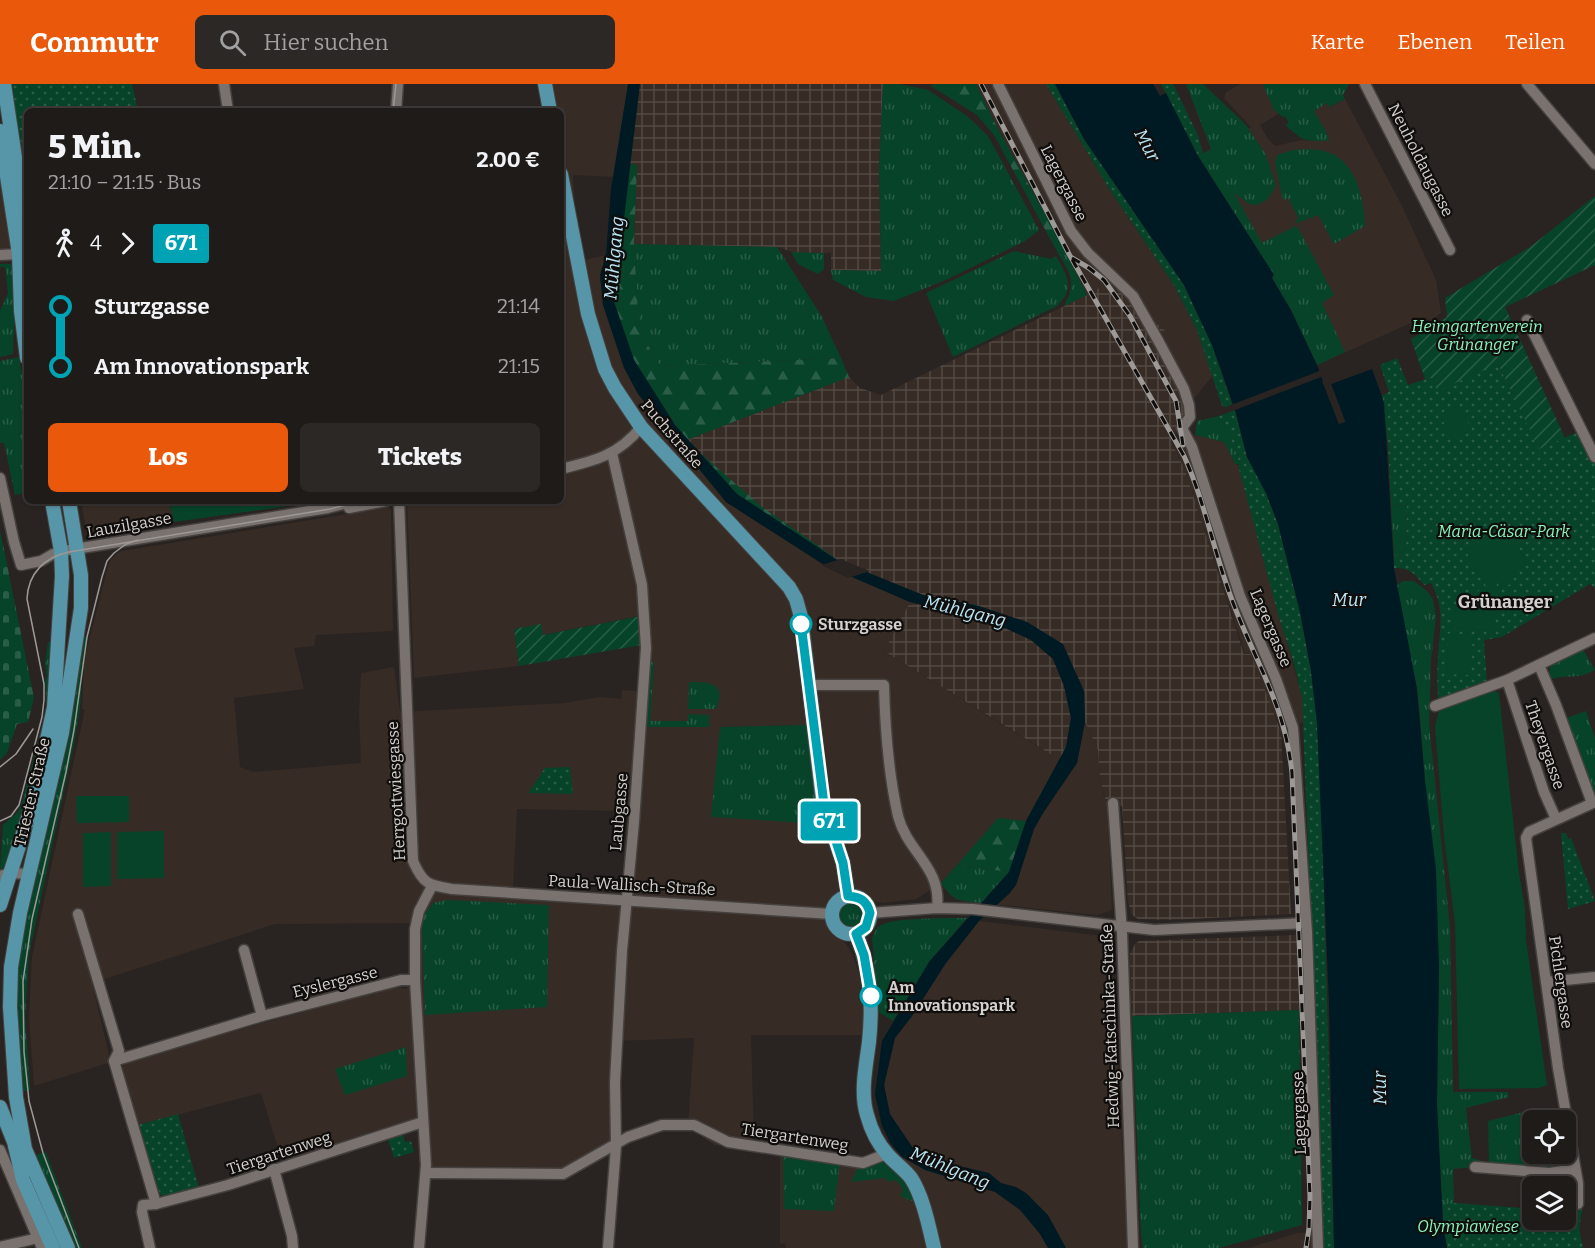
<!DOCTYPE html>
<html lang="de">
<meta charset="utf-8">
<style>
body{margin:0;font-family:Bitter,serif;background:#2c2826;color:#f1f3f6;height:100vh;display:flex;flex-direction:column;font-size:22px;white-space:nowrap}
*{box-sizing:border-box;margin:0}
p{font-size:20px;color:#a1a1a2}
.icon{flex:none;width:33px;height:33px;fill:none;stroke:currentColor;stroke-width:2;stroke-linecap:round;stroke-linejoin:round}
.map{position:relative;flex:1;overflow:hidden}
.sheet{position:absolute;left:24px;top:24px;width:540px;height:396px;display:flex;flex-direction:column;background:#1f1b19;border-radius:9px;box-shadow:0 2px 4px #0004,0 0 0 2px #3c3938}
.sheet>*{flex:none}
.badge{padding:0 12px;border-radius:4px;font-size:21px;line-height:39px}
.tools{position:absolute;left:1522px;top:1026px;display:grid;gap:12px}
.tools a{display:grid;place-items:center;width:54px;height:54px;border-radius:9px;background:#1f1b19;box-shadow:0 2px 4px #0004,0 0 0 2px #3c3938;font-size:30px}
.map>.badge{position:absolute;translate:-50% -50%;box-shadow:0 0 0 3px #fff}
.legs{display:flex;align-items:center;gap:9px;height:66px;padding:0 24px;font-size:20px}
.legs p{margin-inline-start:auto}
.overview{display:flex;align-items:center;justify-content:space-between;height:102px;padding:0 24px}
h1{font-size:33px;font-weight:800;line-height:45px}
.primary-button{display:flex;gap:12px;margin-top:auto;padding:12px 24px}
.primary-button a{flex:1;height:69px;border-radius:9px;background:#ea580c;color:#fff;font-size:24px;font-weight:800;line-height:69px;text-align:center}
.primary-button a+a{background:#2c2826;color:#f1f3f6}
ul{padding:0 24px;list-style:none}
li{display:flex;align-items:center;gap:21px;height:60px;font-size:22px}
li i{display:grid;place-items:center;width:9px;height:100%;margin:0 8px;background:currentColor}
li i::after{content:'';width:15px;height:15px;margin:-8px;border:4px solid;border-radius:50%;background:#1f1b19}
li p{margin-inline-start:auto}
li:first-child i{background:linear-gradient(#0000 50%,currentColor 0)}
li:last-child i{background:linear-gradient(currentColor 50%,#0000 0)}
header{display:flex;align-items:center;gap:36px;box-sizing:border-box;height:84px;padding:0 30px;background:#ea580c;color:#fff}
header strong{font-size:28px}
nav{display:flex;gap:33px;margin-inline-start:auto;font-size:21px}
.search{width:420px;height:54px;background:#2c2826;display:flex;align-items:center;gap:15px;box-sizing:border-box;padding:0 21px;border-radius:9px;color:#a1a1a2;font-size:22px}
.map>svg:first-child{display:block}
</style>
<header>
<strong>Commutr</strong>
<div class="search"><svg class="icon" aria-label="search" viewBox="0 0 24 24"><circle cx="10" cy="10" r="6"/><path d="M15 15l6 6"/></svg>Hier suchen</div>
<nav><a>Karte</a><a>Ebenen</a><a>Teilen</a></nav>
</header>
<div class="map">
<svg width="1595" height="1164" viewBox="0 0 1595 1164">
<defs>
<pattern id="industrial-grid" width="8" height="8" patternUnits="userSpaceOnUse" patternTransform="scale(1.5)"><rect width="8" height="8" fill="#372b25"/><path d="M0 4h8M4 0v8" fill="none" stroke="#534943"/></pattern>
<pattern id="grass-tufts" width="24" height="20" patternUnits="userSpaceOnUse" patternTransform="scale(1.5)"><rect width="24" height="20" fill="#064329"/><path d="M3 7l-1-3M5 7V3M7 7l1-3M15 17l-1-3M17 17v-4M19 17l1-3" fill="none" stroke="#295d47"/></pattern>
<pattern id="forest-firs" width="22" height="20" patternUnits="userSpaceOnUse" patternTransform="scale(1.5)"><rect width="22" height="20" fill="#064329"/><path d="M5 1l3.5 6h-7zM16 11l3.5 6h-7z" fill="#295d47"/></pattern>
<pattern id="cemetery-stones" width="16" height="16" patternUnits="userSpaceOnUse" patternTransform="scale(1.5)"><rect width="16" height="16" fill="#064329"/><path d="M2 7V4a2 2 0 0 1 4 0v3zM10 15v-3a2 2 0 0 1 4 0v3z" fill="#295d47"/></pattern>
<pattern id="park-dots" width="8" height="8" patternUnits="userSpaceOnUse" patternTransform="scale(1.5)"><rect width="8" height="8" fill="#064329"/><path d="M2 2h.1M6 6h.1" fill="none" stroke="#295d47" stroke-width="1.8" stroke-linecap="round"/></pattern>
<pattern id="garden-furrows" width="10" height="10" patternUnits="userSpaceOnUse" patternTransform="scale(1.5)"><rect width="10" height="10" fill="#064329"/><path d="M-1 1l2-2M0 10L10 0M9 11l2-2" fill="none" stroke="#295d47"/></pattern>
</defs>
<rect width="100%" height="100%" fill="#292421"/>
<!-- built -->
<g fill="#372b25" fill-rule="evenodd">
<path d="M550 0H628L614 93 573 91 576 136 584 176 606 171 600 191 603 221 638 310 726 418 821 479 910 518 884 567 1043 666 1061 674 1026 737 998 734 941 799 924 810 916 815 883 819 848 812 838 816 831 830 833 841 852 869 861 895 864 951H751L754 1058 865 1078 886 1070 902 1073 898 1043 890 1030 884 1001 895 954 912 932 943 883 979 837 1110 853 1128 1164H786L785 1159 780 1160V1071L714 1061 688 1042 694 954 617 957 616 1062 568 1088 426 1089 423 1038 415 1034 282 1077 261 1009 138 1041 122 985 126 977 395 903 407 905 412 839 275 840 92 899 109 971 108 979 34 1002 29 933 32 873 85 625H82L84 577 109 479 116 470 122 467 389 423 391 427 393 547 316 551 314 562 294 564 304 605 234 614 240 683 253 688 361 679 359 628 361 589 394 583 400 628 564 619 600 613 621 615 622 606 648 608 649 530 542 551 514 545 519 582 414 594 407 417H561V27H556ZM806 641 817 725 821 740 720 643ZM517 725 630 727 622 810 513 805Z"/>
<polygon points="976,0 1046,0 1110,106 1174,201 1197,246 1213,291 1194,315 1163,257 1113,196 1087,211 1068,175 1065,164 996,41"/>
<polygon points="1241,0 1264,0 1265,2 1280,29 1260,41 1268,55 1275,62 1302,56 1311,57 1325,46 1313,27 1327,18 1330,23 1345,15 1402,122 1436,196 1441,229 1432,236 1420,235 1317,281 1250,152 1225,117 1198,72 1251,43 1224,14 1226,8"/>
<polygon points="27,63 27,166 0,167 0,69"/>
<polygon points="1195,351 1224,358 1227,362 1235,380 1238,381 1249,419 1302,613 1304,638 1281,648 1278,637 1245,570 1185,386 1174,362"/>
<polygon points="81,417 169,417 174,438 87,452"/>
<polygon points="1085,638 1098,666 1100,697 1107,722 1112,824 1110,827 1097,831 1003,821 995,822 1016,801 1034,745 1043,729 1077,679"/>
<polygon points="1298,1149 1314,1149 1313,1164 1248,1164"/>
</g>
<!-- industrial -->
<g fill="url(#industrial-grid)">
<polygon points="640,0 883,0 879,85 881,187 831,186 831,169 796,169 777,163 634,160 637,81 629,80"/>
<polygon points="1113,196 1153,242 1161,240 1169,255 1163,257 1194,315 1171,357 1185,386 1244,570 1251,570 1281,648 1291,830 1168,836 1138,835 1132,831 1128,818 1122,722 1106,722 1105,713 1100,697 1098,666 1085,638 1084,607 1062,560 979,522 923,511 837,476 737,410 687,356 849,293 860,304 881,311 1087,211"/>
<polygon points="910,518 994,539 1031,556 1053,575 1064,602 1071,634 1066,663 1061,674 1052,671 884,567"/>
<polygon points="1297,851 1299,926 1132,932 1130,870 1135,860 1139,857"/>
</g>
<!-- grass -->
<g fill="url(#grass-tufts)">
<polygon points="883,0 899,0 928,6 967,32 988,52 1039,146 1025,157 948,195 894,217 866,213 833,196 831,186 881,187 879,85"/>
<polygon points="1186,0 1203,0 1246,41 1266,71 1276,102 1268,115 1257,121 1249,120 1234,109 1262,159 1296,142 1298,144 1334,211 1322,219 1345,268 1317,281 1291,226 1272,194 1274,191 1198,72 1211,65"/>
<path d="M1264 0H1349L1343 11 1345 15 1329 23 1327 19 1314 27 1325 46 1329 55 1326 57C1301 57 1303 56 1285 41L1289 39 1285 32 1283 33 1274 26 1264 3Z"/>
<path d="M1292 66C1304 65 1318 64 1330 69 1357 80 1364 116 1365 142L1334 160 1318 131 1295 140 1298 133 1288 114 1285 116 1282 113 1275 79 1277 71Z"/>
<path d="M1060 157 1087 211 1064 222C1079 194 1068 188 1054 162Z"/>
<polygon points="634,160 777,163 821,231 841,274 660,282 639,246"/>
<path d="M1014 167 1051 175 1056 172C1067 192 1076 204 1057 222L953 273 926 209Z"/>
<polygon points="791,168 824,169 824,185 818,190 798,180"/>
<polygon points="0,180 10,180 13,182 15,208 13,270 0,273 0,227 8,209 5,183 0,183"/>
<polygon points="19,273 27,318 27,408 15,411 4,359 0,359 0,277"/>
<polygon points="1219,332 1233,360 1240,380 1235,380 1224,358 1195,351 1197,337"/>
<polygon points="1391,420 1407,422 1406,464 1401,471 1394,472"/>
<polygon points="1404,497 1414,497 1428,508 1433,516 1436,533 1431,576 1429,639 1450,844 1453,1008 1508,1008 1509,1013 1466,1024 1472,1074 1489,1079 1488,1037 1524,1028 1534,1036 1533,1070 1539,1070 1540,1080 1553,1079 1552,1070 1566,1070 1566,1066 1569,1082 1574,1085 1475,1083 1453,1085 1454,1119 1533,1125 1533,1136 1566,1136 1566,1127 1582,1124 1579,1146 1583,1164 1447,1164 1443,1140 1437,1021 1439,884 1420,633 1417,605 1396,501"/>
<polygon points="54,542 47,632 39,683 6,780 0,786 3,741 18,728 22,719 46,627 45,595 47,594 45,579 48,558 51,558 52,543"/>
<polygon points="81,553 88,553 83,573 80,624 74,659 29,870 25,933 30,1006 20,1008 15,904 24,837"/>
<path d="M1578 565 1584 567 1595 586C1577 596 1569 590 1551 595L1549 590 1551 579Z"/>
<polygon points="650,577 654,579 650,637 688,637 688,630 709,631 709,643 646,643"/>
<path d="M689 598C708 598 728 598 716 625H688Z"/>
<polygon points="1586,627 1595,654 1595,711 1564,635"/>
<polygon points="806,641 817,725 822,740 711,733 720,643"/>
<path d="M957 781 1009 788 981 819C958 816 955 819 941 799Z"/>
<polygon points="447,816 549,821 547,923 425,931 422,845 423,832 433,819"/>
<circle cx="852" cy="831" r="12"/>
<path d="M948 834H967L929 878 893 937 879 928 872 854C873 853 876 846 876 845 886 833 933 835 948 834Z"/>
<polygon points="1299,926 1302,1141 1219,1164 1143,1164 1141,1150 1132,932"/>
<polygon points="406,963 407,992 345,1011 335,985"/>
<polygon points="46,1068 82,1164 71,1164 35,1071"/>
<polygon points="783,1072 840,1079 834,1127 784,1125"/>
<path d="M883 1077C899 1083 909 1099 914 1115L912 1117 900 1112 903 1105 896 1096 888 1098 885 1094 851 1098 859 1081Z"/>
</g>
<!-- forest -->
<g fill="url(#forest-firs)">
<polygon points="934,0 976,0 996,41 1060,157 1054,162 994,51 977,31 931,2"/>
<polygon points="629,80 637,81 634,160 639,246 660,282 841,274 849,293 687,356 675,341 634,276 614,218"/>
<polygon points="697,366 762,423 839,476 803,455 737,410"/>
<polygon points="998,734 1026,737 1009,788 957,781"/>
</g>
<!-- cemetery -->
<polygon fill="url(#cemetery-stones)" points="0,446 34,614 28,638 17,640 7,669 0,676"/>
<!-- park -->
<g fill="url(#park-dots)">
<polygon points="11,0 132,0 138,27 27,27 27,63 21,64"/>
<polygon points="1046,0 1055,0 1084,55 1184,201 1212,261 1232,320 1226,323 1222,322 1197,246 1174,201 1110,106"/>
<polygon points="1161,0 1173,0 1198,51 1203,69 1198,72"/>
<path d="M1397 274 1408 301 1432 293 1498 280 1539 364 1581 347 1595 373V504L1590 500 1502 553 1484 556 1487 601 1443 615 1438 614C1437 600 1437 586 1438 571 1440 545 1445 523 1431 499L1424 501C1415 490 1409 483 1394 484V472L1401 471 1406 464 1407 422 1391 420 1388 360 1382 311 1389 308 1380 281Z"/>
<polygon points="1235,326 1247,373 1266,409 1278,440 1300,528 1311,587 1317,639 1322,738 1334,1164 1322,1164 1315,934 1302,613 1293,576 1279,534 1238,381 1240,380 1233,360 1219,332"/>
<polygon points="570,683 573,710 528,709 545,684"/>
<polygon points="1561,749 1566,749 1568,755 1571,754 1595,817 1568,825"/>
<polygon points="178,1030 199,1104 166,1113 160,1110 138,1041"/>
<polygon points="402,1048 405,1058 411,1057 414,1068 394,1074 387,1053"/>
<polygon points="1454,1119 1533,1125 1533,1136 1566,1136 1566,1127 1582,1124 1579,1146 1583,1164 1447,1164 1443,1140 1447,1120"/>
</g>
<!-- garden -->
<g fill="url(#garden-furrows)">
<polygon points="1595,112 1595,181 1505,223 1565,354 1539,365 1498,280 1437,307 1432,294 1425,295 1411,255 1447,233 1445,214 1530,163"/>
<polygon points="641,532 642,561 519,582 514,545 541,540 543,551"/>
</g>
<!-- pitch -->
<g fill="#064329">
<polygon points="1459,321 1471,345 1452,354 1440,331"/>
<polygon points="169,417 324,417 174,438"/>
<polygon points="1508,440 1527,480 1510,487 1513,497 1509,501 1502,502 1496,492 1493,494 1501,509 1484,519 1478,507 1486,502 1465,466 1481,457 1485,452"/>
<polygon points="1454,520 1495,522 1494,546 1453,544"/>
<polygon points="1449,549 1473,551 1470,591 1446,590"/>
<polygon points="1492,606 1499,609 1519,789 1525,825 1526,856 1547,1001 1539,1004 1459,1005 1455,840 1444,752 1435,643 1439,626"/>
<polygon points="76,712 129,712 129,738 77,739"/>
<polygon points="164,747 164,794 117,795 117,748"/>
<polygon points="111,748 111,802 83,803 83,749"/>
</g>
<!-- water -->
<g fill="#001a23">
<polygon points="628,0 640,0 614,218 634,276 675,341 737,410 837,476 923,511 979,522 1027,538 1063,560 1084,607 1085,638 1077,679 1043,729 1034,745 1016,801 1009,810 979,837 946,879 912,932 895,954 884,1001 890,1030 913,1064 951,1080 989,1089 1001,1099 1016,1103 1026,1109 1048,1131 1066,1164 1048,1164 1040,1150 1020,1126 995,1108 925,1086 902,1073 891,1060 882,1042 875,1010 882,957 929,878 1009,788 1026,737 1066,663 1071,634 1064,602 1053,575 1031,556 994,539 910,518 861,497 821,479 726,418 638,310 624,284 603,221 600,191 606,171 611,105"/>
<polygon points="1055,0 1153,0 1160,12 1166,9 1198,72 1274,191 1272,194 1291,226 1317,281 1339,340 1345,337 1331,300 1373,284 1384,319 1394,484 1417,605 1425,697 1436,785 1439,884 1437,1021 1443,1140 1447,1164 1334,1164 1329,919 1317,639 1311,587 1300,528 1278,440 1266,409 1247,373 1235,326 1212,261 1184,201 1084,55"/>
</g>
<!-- pier -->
<g fill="#292421">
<polygon points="1373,281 1377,286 1385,310 1382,311 1380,307 1372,285 1331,300 1345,338 1339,340 1322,297 1325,296 1340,336 1328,299"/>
<polygon points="1322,286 1323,291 1321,293 1235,326 1233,326 1231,321"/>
<polygon points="841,475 850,479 870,487 848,494 821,481"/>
</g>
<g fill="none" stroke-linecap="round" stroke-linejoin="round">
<defs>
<g id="minor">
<polyline points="224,0 228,27"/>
<polyline points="998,0 1071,147 1088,169 1133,212 1159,258 1184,305 1189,321 1190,333 1182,344 1192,363 1240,512 1276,595 1293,644 1307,848 1318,1164"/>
<polyline points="1365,0 1450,166"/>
<polyline points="1527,0 1595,80"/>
<polyline points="396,27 398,0"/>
<polyline points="0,171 19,170"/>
<polyline points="1527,236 1595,373"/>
<path d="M561 385C594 377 619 371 641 343"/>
<polyline points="0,394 14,458 21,481 41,477 53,470 69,466 328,424 355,417"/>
<path d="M399 417 413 777C423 800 428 801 452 805L831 830"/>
<polyline points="349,424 386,417"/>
<polyline points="1539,581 1556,621 1592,719"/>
<polyline points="1507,596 1544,708 1556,735"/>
<path d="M808 601H884C885 642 889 692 898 732 907 768 942 783 937 824"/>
<polyline points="1435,622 1507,596 1595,554"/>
<polyline points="1113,719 1122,849 1133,1164"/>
<polyline points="0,792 10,789 29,790"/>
<polyline points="870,829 937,824 973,825 1154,846 1306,839"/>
<polyline points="78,830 119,967 114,977 156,1120"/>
<polyline points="244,866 262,932"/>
<polyline points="1546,898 1595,893"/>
<polyline points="114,977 262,932 401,896 415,896"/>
<polyline points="0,1066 42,1164"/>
<polyline points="1475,1083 1550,1089 1574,1085"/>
<polyline points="274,1085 292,1152 293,1164"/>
<polyline points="426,1089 563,1090 628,1053 662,1041 694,1041 728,1058 863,1079 886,1070"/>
<polyline points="1578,1120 1578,1099 1558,984 1526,754 1529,748 1595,718"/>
<polyline points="0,1163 38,1154"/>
<polyline points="150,1164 142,1128 143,1121 156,1120 228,1101 423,1038"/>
<polyline points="419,1164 426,1081 415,896 415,845 419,827 432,802"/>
<polyline points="608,1164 616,1062 615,998 622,867 634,738 646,564 642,501 612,369"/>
</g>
<g id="major">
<polyline points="4,0 27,153"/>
<polyline points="545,0 550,27"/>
<polyline points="0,47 19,170 21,227 27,274"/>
<polyline points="561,90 588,230 605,285 615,304 641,343 789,503 796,515 801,533 823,720 843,779 848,812"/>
<circle cx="851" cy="831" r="19"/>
<polyline points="0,821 35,712 54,623 62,492 61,467 52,417"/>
<path d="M856 850C871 885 873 921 869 958 866 982 860 1008 867 1031 871 1046 878 1060 888 1071 895 1079 905 1086 911 1094 923 1112 929 1143 934 1164"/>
<polyline points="0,1023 14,1058 23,1096 53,1164"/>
<polyline points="68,1164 25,1065 16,1013 10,923 11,883 20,829 62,649 81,524 81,491 69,417"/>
</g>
</defs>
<!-- minor casing -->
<use href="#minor" stroke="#44403e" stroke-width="13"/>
<!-- major casing -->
<use href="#major" stroke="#44403e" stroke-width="16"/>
<!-- minor -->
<use href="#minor" stroke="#79726e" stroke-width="10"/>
<!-- major -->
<use href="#major" stroke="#5795a8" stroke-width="14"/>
<!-- tram -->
<g stroke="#9d9997" stroke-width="1.5">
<polyline points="393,27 396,0"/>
<polyline points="0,683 16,670 33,645"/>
<path d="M0 737 11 732 19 721 42 633 44 616V600L27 515C28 489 45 473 69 468L330 425 361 417"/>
<polyline points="79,1164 43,1069 29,1017 24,968 23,897 32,835 66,688 74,646 87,553 102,493 107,477 114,469 126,460 138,456"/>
</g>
<defs>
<g id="rail">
<path d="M981 0 1069 170 1184 372C1205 418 1214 469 1232 516 1255 578 1285 620 1292 689L1310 1113 1309 1144 1306 1164"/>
<polyline points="1072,174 1089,184 1104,196 1130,232 1176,317 1183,361"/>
</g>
</defs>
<!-- rail casing -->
<use href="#rail" stroke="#9d9997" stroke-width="5"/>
<!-- rail -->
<use href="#rail" stroke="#100e0c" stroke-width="3" stroke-dasharray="9" stroke-linecap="butt"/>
</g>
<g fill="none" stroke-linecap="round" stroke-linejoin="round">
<defs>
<path id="line-1" d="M801 540 824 720 843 779 848 812C861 813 867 817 870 829L866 843 856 850 864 871 871 912"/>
</defs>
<!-- line-1 casing -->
<use href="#line-1" stroke="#fff" stroke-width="14"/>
<!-- line-1 -->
<use href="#line-1" stroke="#00a3b4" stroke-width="9"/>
</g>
<!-- markers -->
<g fill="#fff" stroke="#00a3b4" stroke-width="3">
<circle cx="801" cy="540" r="10"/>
<circle cx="871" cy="912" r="10"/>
</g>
<g text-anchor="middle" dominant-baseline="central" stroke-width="4.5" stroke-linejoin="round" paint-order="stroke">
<!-- street labels -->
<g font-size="16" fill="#d4d0ce" stroke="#100e0c">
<text transform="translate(1421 76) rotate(63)">Neuholdaugasse</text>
<text transform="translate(1064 99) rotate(63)">Lagergasse</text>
<text transform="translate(672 350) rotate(49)">Puchstraße</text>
<text transform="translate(129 441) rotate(-10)">Lauzilgasse</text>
<text transform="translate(1271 544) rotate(67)">Lagergasse</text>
<text transform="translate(1545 661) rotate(71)">Theyergasse</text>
<text transform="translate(396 707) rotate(-93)">Herrgottwiesgasse</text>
<text transform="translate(32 708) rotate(-77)">Triester Straße</text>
<text transform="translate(619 728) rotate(-85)">Laubgasse</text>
<text transform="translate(632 801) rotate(3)">Paula-Wallisch-Straße</text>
<text transform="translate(335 898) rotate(-14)">Eyslergasse</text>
<text transform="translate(1561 898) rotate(82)">Pichlergasse</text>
<text transform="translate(1110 942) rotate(-92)">Hedwig-Katschinka-Straße</text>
<text transform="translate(1299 1029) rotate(-92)">Lagergasse</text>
<text transform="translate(795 1053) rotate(9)">Tiergartenweg</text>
<text transform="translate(279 1069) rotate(-18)">Tiergartenweg</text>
</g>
<!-- park labels -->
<g font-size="16" font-style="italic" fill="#8bf2ba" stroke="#100e0c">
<text x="1477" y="242">Heimgartenverein<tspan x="1477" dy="18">Grünanger</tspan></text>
<text x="1504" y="447">Maria-Cäsar-Park</text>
<text x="1468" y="1142">Olympiawiese</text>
</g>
<!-- stop labels -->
<g font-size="16" font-weight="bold" fill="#d4d0ce" stroke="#100e0c" text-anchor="start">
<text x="818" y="540">Sturzgasse</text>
<text x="888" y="903">Am<tspan x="888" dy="18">Innovationspark</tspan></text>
</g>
<!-- water labels -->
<g font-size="18" font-style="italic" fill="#bce6f7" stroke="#100e0c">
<text transform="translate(1147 61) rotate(62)">Mur</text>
<text transform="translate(614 174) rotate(-85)">Mühlgang</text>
<text x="1349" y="516">Mur</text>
<text transform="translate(965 527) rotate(14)">Mühlgang</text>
<text transform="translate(1380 1004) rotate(-91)">Mur</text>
<text transform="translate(950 1084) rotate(22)">Mühlgang</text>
</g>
<!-- neighbourhood labels -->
<g font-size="18" font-weight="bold" fill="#d4d0ce" stroke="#100e0c">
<text x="1505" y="518">Grünanger</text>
</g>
</g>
</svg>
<div class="tools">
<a><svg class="icon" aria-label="locate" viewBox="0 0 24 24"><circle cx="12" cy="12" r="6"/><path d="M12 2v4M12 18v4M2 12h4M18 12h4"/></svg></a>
<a><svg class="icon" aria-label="layers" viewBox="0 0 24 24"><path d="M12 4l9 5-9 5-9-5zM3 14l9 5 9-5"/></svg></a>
</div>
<b class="badge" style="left:829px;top:737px;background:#00a3b4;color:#fff">671</b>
<section class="sheet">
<div class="overview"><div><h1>5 Min.</h1><p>21:10 – 21:15 · Bus</p></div><b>2.00 €</b></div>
<div class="legs"><svg class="icon" aria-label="walk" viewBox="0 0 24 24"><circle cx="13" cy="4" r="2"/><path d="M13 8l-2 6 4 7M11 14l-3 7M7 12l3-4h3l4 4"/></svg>4<svg class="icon" aria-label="forward" viewBox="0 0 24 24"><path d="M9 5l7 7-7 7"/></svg><b class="badge" style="background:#00a3b4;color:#fff">671</b></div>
<ul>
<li><i style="color:#00a3b4"></i><b>Sturzgasse</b><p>21:14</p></li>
<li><i style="color:#00a3b4"></i><b>Am Innovationspark</b><p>21:15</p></li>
</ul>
<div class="primary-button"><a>Los</a><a>Tickets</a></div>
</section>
</div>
